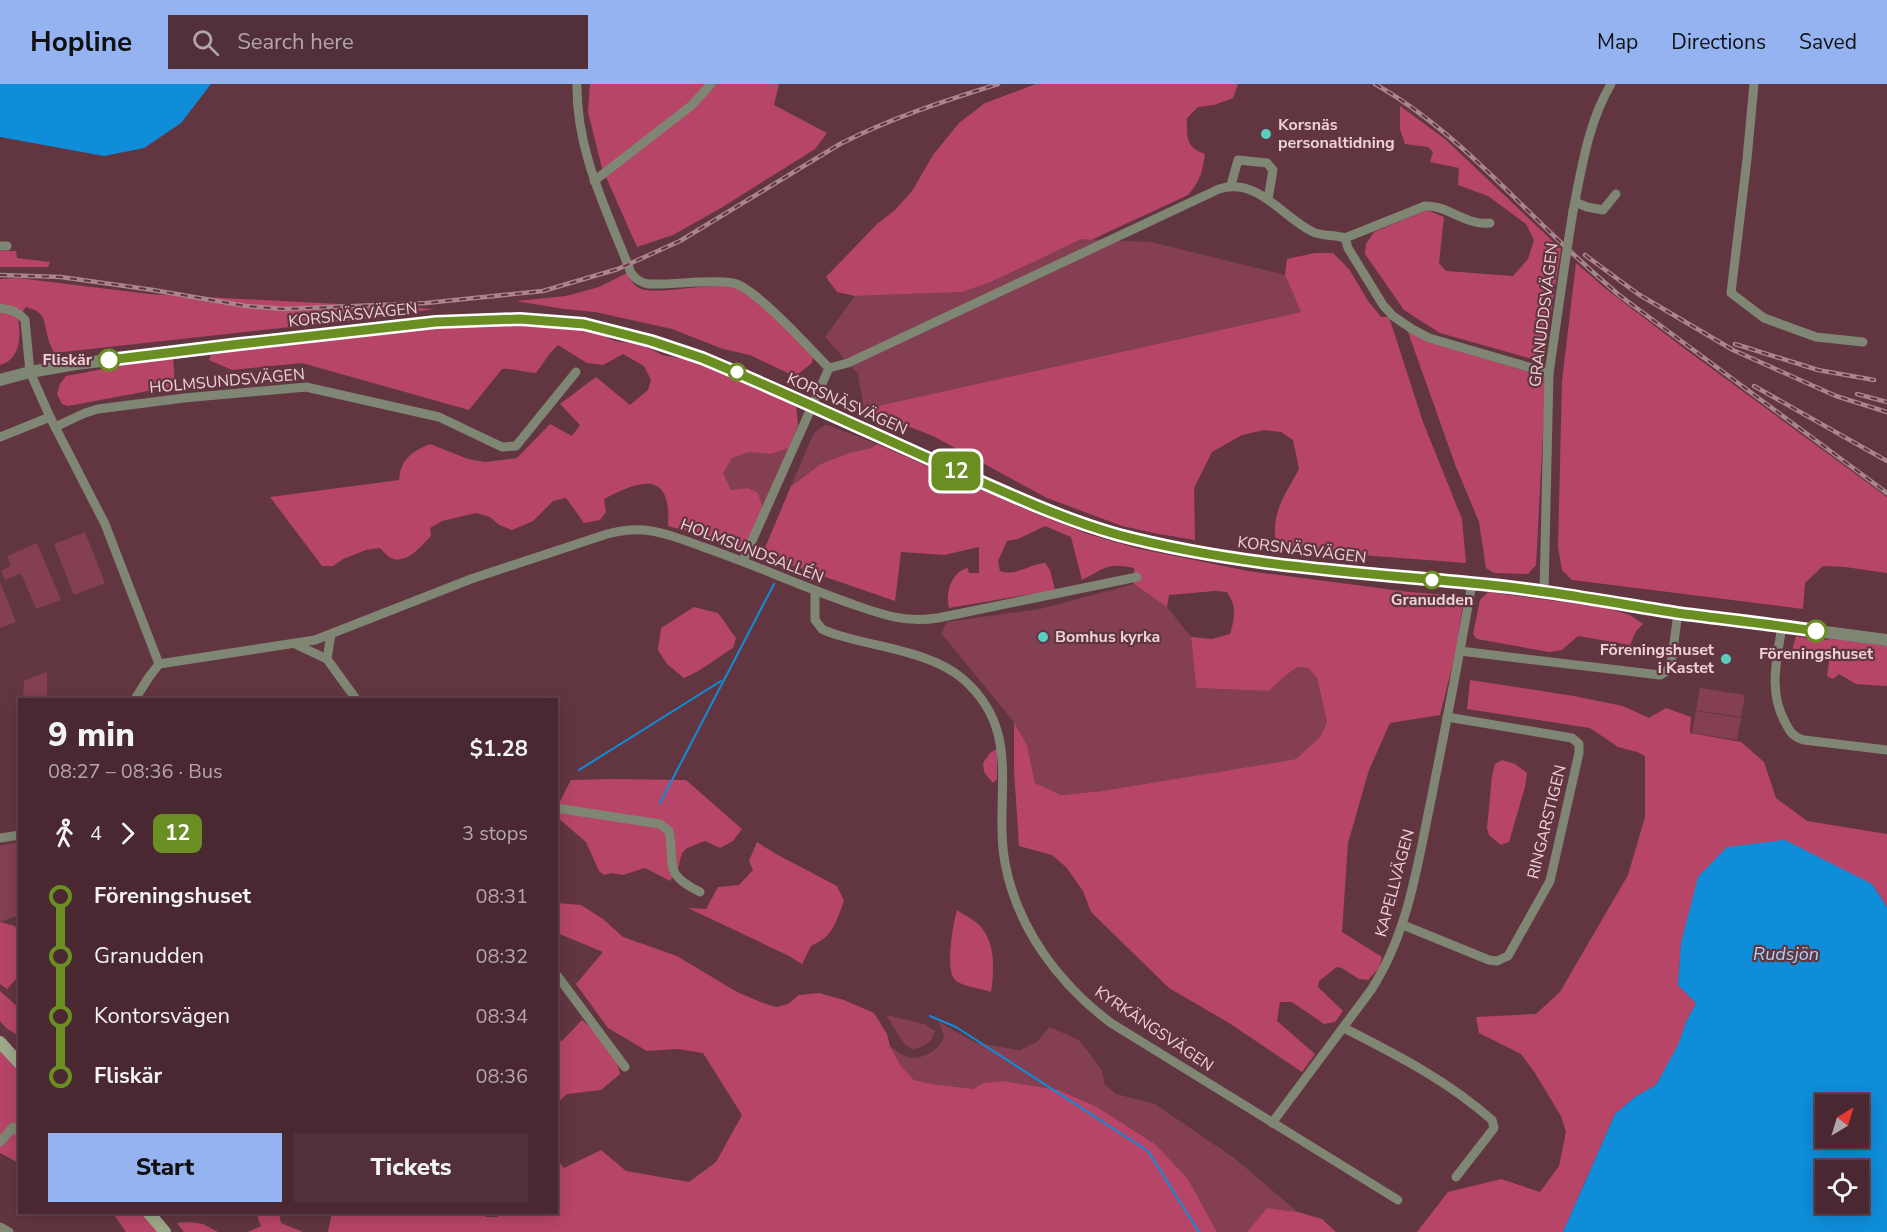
<!DOCTYPE html>
<meta charset="utf-8">
<style>
body{margin:0;font-family:"Nunito Sans",sans-serif;background:#513039;color:#f1f3f6;height:100vh;display:flex;flex-direction:column;font-size:22px;white-space:nowrap}
*{box-sizing:border-box;margin:0}
p{font-size:20px;color:#b2a6ab}
.icon{flex:none;width:33px;height:33px;fill:none;stroke:currentColor;stroke-width:2;stroke-linecap:round;stroke-linejoin:round}
.map{position:relative;flex:1;overflow:hidden}
.drawer{position:absolute;left:18px;top:614px;width:540px;height:516px;display:flex;flex-direction:column;background:#4a2831;border-radius:0px;box-shadow:0 3px 15px #0003,0 0 0 2px #61444d}
.drawer>*{flex:none}
.badge{padding:0 12px;border-radius:9px;font-size:21px;line-height:39px}
.needle{width:39px;rotate:38deg}
.fabs{position:absolute;left:1815px;top:1010px;display:grid;gap:12px}
.fabs a{display:grid;place-items:center;width:54px;height:54px;border-radius:0px;background:#4a2831;box-shadow:0 3px 15px #0003,0 0 0 2px #61444d;font-size:30px}
.map>.badge{position:absolute;translate:-50% -50%;box-shadow:0 0 0 3px #fff}
.legs{display:flex;align-items:center;gap:9px;height:66px;padding:0 30px;font-size:20px}
.legs p{margin-inline-start:auto}
.head{display:flex;align-items:center;justify-content:space-between;height:102px;padding:0 30px}
h1{font-size:33px;font-weight:800;line-height:45px}
.action{display:flex;gap:12px;margin-top:auto;padding:12px 30px}
.action a{flex:1;height:69px;border-radius:0px;background:#95b2f1;color:#111;font-size:24px;font-weight:800;line-height:69px;text-align:center}
.action a+a{background:#513039;color:#f1f3f6}
ul{padding:0 30px;list-style:none}
li{display:flex;align-items:center;gap:21px;height:60px;font-size:22px}
li i{display:grid;place-items:center;width:9px;height:100%;margin:0 8px;background:currentColor}
li i::after{content:'';width:15px;height:15px;margin:-8px;border:4px solid;border-radius:50%;background:#4a2831}
li p{margin-inline-start:auto}
li:first-child i{background:linear-gradient(#0000 50%,currentColor 0)}
li:last-child i{background:linear-gradient(currentColor 50%,#0000 0)}
header{display:flex;align-items:center;gap:36px;box-sizing:border-box;height:84px;padding:0 30px;background:#95b2f1;color:#111}
header strong{font-size:28px}
nav{display:flex;gap:33px;margin-inline-start:auto;font-size:21px}
.search{width:420px;height:54px;background:#513039;display:flex;align-items:center;gap:15px;box-sizing:border-box;padding:0 21px;border-radius:0px;color:#b2a6ab;font-size:22px}
.map>svg:first-child{display:block}
</style>
<header>
<strong>Hopline</strong>
<div class="search"><svg class="icon" aria-label="search" viewBox="0 0 24 24"><circle cx="10" cy="10" r="6"/><path d="M15 15l6 6"/></svg>Search here</div>
<nav><a>Map</a><a>Directions</a><a>Saved</a></nav>
</header>
<div class="map">
<svg width="1887" height="1148" viewBox="0 0 1887 1148">
<rect width="100%" height="100%" fill="#623641"/>
<!-- green -->
<g fill="#844052">
<polygon points="1082,155 1151,158 1285,191 1301,228 864,325 858,290 825,253 855,212 962,208 991,198"/>
<path d="M825 341H828L877 360C869 366 859 366 850 369 828 376 809 387 791 402L814 349Z"/>
<polygon points="789,364 763,425 748,404 731,407 723,389 731,374 749,368 771,370"/>
<polygon points="85,448 105,499 74,511 54,460"/>
<polygon points="37,459 61,516 36,525 21,489 5,496 1,487 11,482 7,472"/>
<polygon points="0,498 16,538 0,544"/>
<polygon points="1134,500 1167,523 1191,553 1196,604 1269,607 1285,592 1299,583 1308,584 1317,594 1327,638 1320,653 1296,675 1102,707 1061,711 1035,699 1027,661 1014,638 941,549 947,538 1040,525"/>
<polygon points="47,588 47,615 23,615 24,597"/>
<polygon points="1700,604 1745,611 1741,633 1696,626"/>
<polygon points="1696,627 1741,634 1737,656 1692,649"/>
<polygon points="19,758 19,831 0,838 0,762"/>
<path d="M886 931 924 940 935 947C931 960 925 962 913 965L905 961Z"/>
<path d="M939 938 976 959 1020 966 1037 958 1049 943 1079 956 1102 986 1105 1001 1116 1010 1155 1020 1234 1074 1298 1128 1267 1124 1247 1148H1217L1188 1095 1155 1060 1097 1023 1059 1006 1003 997 983 999 973 1005 932 1000 914 996 901 982 890 962C895 966 901 971 907 973 922 977 940 966 944 952Z"/>
</g>
<!-- forest -->
<g fill="#b64568">
<polygon points="590,0 779,0 774,21 827,49 815,65 721,124 673,151 637,163 602,84 588,28"/>
<path d="M1036 0H1238L1233 14 1214 21 1198 23 1187 34C1187 53 1185 63 1205 70 1202 88 1201 96 1188 111L1091 156 1082 155 991 198 962 208 855 212 837 208 826 193 877 140 895 126 912 107 933 71 959 39 985 19Z"/>
<polygon points="1400,22 1445,55 1561,165 1543,278 1440,249 1404,226 1365,170 1366,160 1374,148 1427,126 1444,133 1439,179 1446,187 1513,192 1528,175 1534,156 1526,140 1488,112 1458,101 1459,84 1430,78 1433,68 1428,63 1405,60 1400,45"/>
<polygon points="0,167 16,167 17,174 50,178 48,183 0,183"/>
<path d="M1315 169H1333L1349 185 1368 217 1381 233H1389L1423 338 1462 435 1466 479 1295 466 1277 463C1269 431 1285 411 1299 385L1293 356 1281 348 1264 346 1242 351 1212 368 1194 404 1195 456 1159 450 1122 442 1047 414 933 352 864 325 1301 228 1285 191 1287 175Z"/>
<polygon points="1576,179 1606,205 1685,265 1887,413 1887,489 1845,483 1823,482 1805,499 1803,525 1572,496 1562,486 1558,463 1562,297"/>
<path d="M627 189C630 195 633 201 639 204 653 212 709 198 732 203 755 208 795 254 813 272L812 279 798 290H790L750 271 723 265 672 245 595 228 564 225 516 217 566 212 599 203Z"/>
<path d="M18 194 149 210 434 225 381 233 54 269C52 264 49 259 48 254 43 236 47 229 26 223L18 234C21 252 21 275 0 281V195Z"/>
<path d="M519 238 585 243 615 257 641 260 662 271 694 277 722 290 744 296 796 322 798 341 789 364 771 370 749 368 732 374 723 389 731 406 748 404 758 409 763 425 745 465 738 466 720 457 695 449 668 442C672 385 640 396 604 415L606 428 600 436 584 439 566 414 553 417 533 437 512 446 499 441 490 433 476 429 442 437 430 444 431 452C421 462 407 481 391 474 387 472 383 467 380 464L366 466 343 475 333 482H322L270 413 399 396C401 375 411 368 430 360L468 375 485 378 517 374 550 340 572 352 580 341 560 320 596 293 630 321 648 306 651 296 644 282 623 270 603 281 587 279 558 261 551 268 536 289C524 288 513 284 502 285L469 326 302 279 232 286 209 276 211 271C314 255 416 244 519 238Z"/>
<polygon points="1408,248 1436,260 1546,293 1536,481 1528,490 1494,489 1486,484 1479,438 1456,383"/>
<polygon points="173,272 175,302 68,322 62,320 57,310 60,300 66,292"/>
<path d="M877 360 1039 431 1088 450 1136 464 1248 487 1409 508 1464 512 1456 567 1440 631 1390 639 1369 686 1348 759 1342 848 1382 873 1379 884 1368 896 1359 895 1342 884 1337 883 1319 897 1318 903 1343 927 1335 938 1324 940 1292 918H1280L1277 937 1315 970 1302 988 1229 939 1169 904 1091 828 1083 807 1066 783 1052 771 1019 762 1014 686V638L1027 661 1035 699 1061 711 1102 707 1296 675 1320 653 1327 638 1317 594 1308 584 1298 583 1285 592 1269 607 1196 604 1191 553 1212 555 1230 550C1235 533 1237 523 1227 508L1215 507 1169 511 1167 523 1134 500V484C1107 478 1105 484 1082 496L1071 453 1045 442 1018 455 1007 457 998 477 1000 487C1014 493 1030 480 1045 479L1050 486 1055 506 949 524C945 509 952 487 968 484L969 489H979V463L944 471 901 468 895 517 762 471 791 402 821 380 849 369 871 364Z"/>
<polygon points="1488,508 1607,524 1630,531 1643,540 1636,547 1630,561 1578,552 1562,566 1549,568 1477,555 1473,550 1480,516"/>
<path d="M694 523 718 529 736 554 733 564C716 574 702 587 684 594L667 580 658 566 661 544Z"/>
<polygon points="1796,552 1819,557 1829,555 1842,556 1887,562 1887,602 1856,600 1839,590 1833,595 1827,592 1830,571 1792,566"/>
<polygon points="1470,596 1574,612 1623,622 1649,634 1666,624 1691,633 1690,649 1741,658 1764,678 1776,714 1807,737 1887,750 1887,823 1872,800 1681,859 1678,901 1696,919 1686,938 1679,961 1656,1001 1635,1013 1615,1030 1563,1148 1417,1148 1448,1108 1501,1095 1540,1108 1559,1082 1566,1048 1561,1032 1535,989 1521,970 1479,949 1476,933 1536,930 1560,908 1628,791 1645,733 1645,672 1637,668 1618,663 1590,644 1467,625"/>
<polygon points="997,665 997,695 993,699 984,688 983,679 990,669"/>
<polygon points="1502,676 1515,680 1527,689 1525,703 1509,758 1501,761 1489,751 1487,744 1492,692 1495,680"/>
<polygon points="611,695 686,696 742,745 733,757 720,764 705,757 687,764 682,769 678,784 670,797 645,784 623,791 612,789 604,791 599,787 586,758 557,733 557,723 571,696"/>
<path d="M757 758 776 770 837 802 844 817C836 838 833 853 811 862L802 880 789 872 688 824 706 825 718 803 739 801 753 786 749 777Z"/>
<polygon points="557,819 581,821 603,835 623,853 677,872 737,908 763,919 776,923 788,920 799,911 819,909 844,916 874,929 887,950 890,962 901,982 914,996 932,1000 973,1005 983,999 1003,997 1059,1006 1097,1023 1155,1060 1188,1095 1217,1148 328,1148 332,1128 480,1128 486,1133 497,1133 501,1128 556,1128 557,1076 564,1084 601,1066 626,1087 689,1098 716,1078 742,1031 703,969 678,965 647,967 608,944 576,900 603,868 557,849"/>
<path d="M957 826C964 831 975 836 981 843 996 861 994 887 991 908 983 905 961 902 955 896 945 886 953 839 957 826Z"/>
<polygon points="0,838 15,842 19,849 19,887 17,894 7,905 0,900"/>
<polygon points="0,907 19,924 19,952 6,944 0,937"/>
<path d="M582 936C594 946 619 973 620 990L601 1006 567 1010 557 1019V958L563 956Z"/>
<polygon points="0,965 19,988 19,1079 0,1069"/>
<polygon points="1267,1124 1298,1128 1322,1135 1336,1148 1247,1148"/>
<polygon points="112,1128 142,1128 160,1148 126,1148"/>
<polygon points="256,1128 279,1128 281,1139 303,1148 248,1148 261,1142"/>
<polygon points="189,1138 203,1140 218,1148 184,1148 177,1139"/>
</g>
<!-- water -->
<g fill="#0f8dd9" fill-rule="evenodd">
<polygon points="0,0 211,0 181,39 144,64 104,72 0,53"/>
<path d="M1785 756 1872 800 1887 823V1148H1563L1615 1030 1635 1013 1656 1001 1678 961 1686 938 1696 919 1678 901 1681 859 1698 793 1727 763ZM1826 1020H1858V1053H1826ZM1826 1086H1858V1119H1826Z"/>
</g>
<g fill="none" stroke-linecap="round" stroke-linejoin="round">
<!-- stream -->
<g stroke="#0f8dd9" stroke-width="2">
<polyline points="579,686 721,597"/>
<polyline points="660,719 774,500"/>
<polyline points="930,932 956,943 1148,1067 1199,1148"/>
</g>
<!-- minor -->
<g stroke="#7f8673" stroke-width="9">
<path d="M577 0C576 68 607 126 631 189 636 196 641 199 649 200 675 201 709 195 733 199 755 203 811 266 829 284"/>
<polyline points="1754,0 1747,75 1731,209 1764,234 1816,253 1863,258"/>
<polyline points="594,97 692,21 711,0"/>
<polyline points="1231,101 1238,76 1267,79 1273,86 1268,115"/>
<polyline points="1575,118 1587,123 1603,126 1616,110"/>
<path d="M1573 127C1582 83 1588 39 1611 0"/>
<polyline points="1345,154 1348,164 1383,221 1393,232 1412,245 1429,254 1549,289"/>
<path d="M1345 154 1425 122C1448 121 1466 142 1490 139"/>
<polyline points="0,162 7,162"/>
<path d="M0 224C11 226 18 227 25 236L30 288 50 333 105 440 159 580"/>
<polyline points="55,343 85,329 98,325 184,314 306,303 439,333 502,363 516,362 576,288"/>
<polyline points="0,353 50,333"/>
<path d="M743 477 829 284 848 279 1219 105C1258 93 1282 133 1313 148 1322 152 1335 151 1345 154"/>
<path d="M815 507V536L822 545C831 550 842 552 852 555 886 564 936 571 963 595 1024 648 993 711 1005 779 1017 844 1059 900 1111 939L1398 1116"/>
<polyline points="1544,508 1549,289 1566,172"/>
<path d="M1782 542C1777 575 1768 607 1785 638 1790 648 1793 653 1804 656L1887 666"/>
<polyline points="295,560 327,575 331,550"/>
<polyline points="1460,567 1660,591 1667,587 1671,580 1678,529"/>
<polyline points="327,575 356,615"/>
<path d="M135 615 149 593 159 580 315 556 471 495 607 450C619 447 632 445 644 446 665 448 686 457 706 464 755 481 803 503 852 520 883 531 905 539 938 534L1137 493"/>
<path d="M556 724 660 740 669 747C676 780 661 789 700 808"/>
<polyline points="0,754 20,751"/>
<polyline points="1403,841 1489,876 1497,877 1508,872 1550,797 1579,669 1579,660 1572,654 1447,633"/>
<polyline points="556,890 625,983"/>
<path d="M1344 944C1397 971 1447 996 1492 1036L1494 1044 1491 1048 1456 1093"/>
<path d="M1272 1039 1371 906C1409 848 1418 777 1432 711 1446 640 1460 570 1472 499"/>
<polyline points="0,1058 13,1043 20,1049"/>
<polyline points="0,1143 9,1148"/>
</g>
<!-- tertiary -->
<polyline stroke="#7f8673" stroke-width="12" points="0,296 30,288 76,280 240,260 436,238 520,235 584,240 651,257 702,274 1034,422 1104,446 1164,462 1234,475 1333,486 1472,499 1544,508 1678,529 1887,556"/>
<!-- secondary -->
<g stroke="#9ea98b" stroke-width="12">
<polyline points="0,958 20,980"/>
<polyline points="148,1128 165,1148"/>
</g>
<defs>
<g id="rail">
<path d="M1375 0C1428 30 1471 71 1514 113 1548 147 1583 180 1619 211L1887 409"/>
<polyline points="1585,171 1638,210 1733,266 1836,312 1887,328"/>
<path d="M0 191 61 193 153 206 246 222 284 225 426 219 543 207 618 185 680 157 840 60C891 34 944 17 998 0"/>
<polyline points="1735,260 1818,286 1874,296"/>
<polyline points="1754,302 1887,377"/>
<polyline points="1857,310 1887,318"/>
</g>
</defs>
<!-- rail casing -->
<use href="#rail" stroke="#a9858e" stroke-width="4.5"/>
<!-- rail -->
<use href="#rail" stroke="#623641" stroke-width="2" stroke-dasharray="7" stroke-linecap="butt"/>
<!-- minor-bridge -->
<polyline stroke="#7f8673" stroke-width="9" points="1566,172 1573,127"/>
</g>
<g fill="none" stroke-linecap="round" stroke-linejoin="round">
<defs>
<path id="line-1" d="M109 276 240 260 436 238 520 235 584 240 651 257 702 274C786 309 869 348 952 385 1007 409 1061 435 1119 451 1234 481 1352 488 1470 499 1540 505 1608 518 1677 529 1723 535 1770 540 1816 547"/>
</defs>
<!-- line-1 casing -->
<use href="#line-1" stroke="#fff" stroke-width="14"/>
<!-- line-1 -->
<use href="#line-1" stroke="#6b8e23" stroke-width="9"/>
</g>
<!-- markers -->
<g fill="#58cebf" stroke="#623641" stroke-width="2">
<circle cx="1266" cy="50" r="6"/>
<circle cx="1043" cy="553" r="6"/>
<circle cx="1726" cy="575" r="6"/>
</g>
<g fill="#fff" stroke="#6b8e23" stroke-width="3">
<circle cx="109" cy="276" r="10"/>
<circle cx="737" cy="288" r="8"/>
<circle cx="1432" cy="496" r="8"/>
<circle cx="1816" cy="547" r="10"/>
</g>
<g text-anchor="middle" dominant-baseline="central" stroke-width="4.5" stroke-linejoin="round" paint-order="stroke">
<!-- poi labels -->
<g font-size="16" font-weight="bold" fill="#eed2d8" stroke="#623641" text-anchor="start">
<text x="1278" y="41">Korsnäs<tspan x="1278" dy="18">personaltidning</tspan></text>
<text x="1055" y="553">Bomhus kyrka</text>
<text x="1714" y="566" text-anchor="end">Föreningshuset<tspan x="1714" dy="18">i Kastet</tspan></text>
</g>
<!-- street labels -->
<g font-size="16" fill="#eed2d8" stroke="#623641">
<text transform="translate(353 231) rotate(-6)">KORSNÄSVÄGEN</text>
<text transform="translate(1544 231) rotate(-83)">GRANUDDSVÄGEN</text>
<text transform="translate(227 297) rotate(-5)">HOLMSUNDSVÄGEN</text>
<text transform="translate(847 320) rotate(24)">KORSNÄSVÄGEN</text>
<text transform="translate(1302 466) rotate(7)">KORSNÄSVÄGEN</text>
<text transform="translate(752 467) rotate(21)">HOLMSUNDSALLÉN</text>
<text transform="translate(1547 738) rotate(-76)">RINGARSTIGEN</text>
<text transform="translate(1395 799) rotate(-75)">KAPELLVÄGEN</text>
<text transform="translate(1154 945) rotate(34)">KYRKÄNGSVÄGEN</text>
</g>
<!-- stop labels -->
<g font-size="16" font-weight="bold" fill="#eed2d8" stroke="#623641">
<text x="92" y="276" text-anchor="end">Fliskär</text>
<text x="1432" y="516">Granudden</text>
<text x="1816" y="570">Föreningshuset</text>
</g>
<!-- water labels -->
<g font-size="18" font-style="italic" fill="#a8d5fb" stroke="#623641">
<text x="1786" y="870">Rudsjön</text>
</g>
</g>
</svg>
<div class="fabs">
<a><svg class="needle" viewBox="-14 -14 28 28"><path d="M0-13l5 13h-10z" fill="#e53935"/><path d="M0 13l5-13h-10z" fill="#b2a6ab"/></svg></a>
<a><svg class="icon" aria-label="locate" viewBox="0 0 24 24"><circle cx="12" cy="12" r="6"/><path d="M12 2v4M12 18v4M2 12h4M18 12h4"/></svg></a>
</div>
<b class="badge" style="left:956px;top:387px;background:#6b8e23;color:#fff">12</b>
<section class="drawer">
<div class="head"><div><h1>9 min</h1><p>08:27 – 08:36 · Bus</p></div><b>$1.28</b></div>
<div class="legs"><svg class="icon" aria-label="walk" viewBox="0 0 24 24"><circle cx="13" cy="4" r="2"/><path d="M13 8l-2 6 4 7M11 14l-3 7M7 12l3-4h3l4 4"/></svg>4<svg class="icon" aria-label="forward" viewBox="0 0 24 24"><path d="M9 5l7 7-7 7"/></svg><b class="badge" style="background:#6b8e23;color:#fff">12</b><p>3 stops</p></div>
<ul>
<li><i style="color:#6b8e23"></i><b>Föreningshuset</b><p>08:31</p></li>
<li><i style="color:#6b8e23"></i><span>Granudden</span><p>08:32</p></li>
<li><i style="color:#6b8e23"></i><span>Kontorsvägen</span><p>08:34</p></li>
<li><i style="color:#6b8e23"></i><b>Fliskär</b><p>08:36</p></li>
</ul>
<div class="action"><a>Start</a><a>Tickets</a></div>
</section>
</div>
